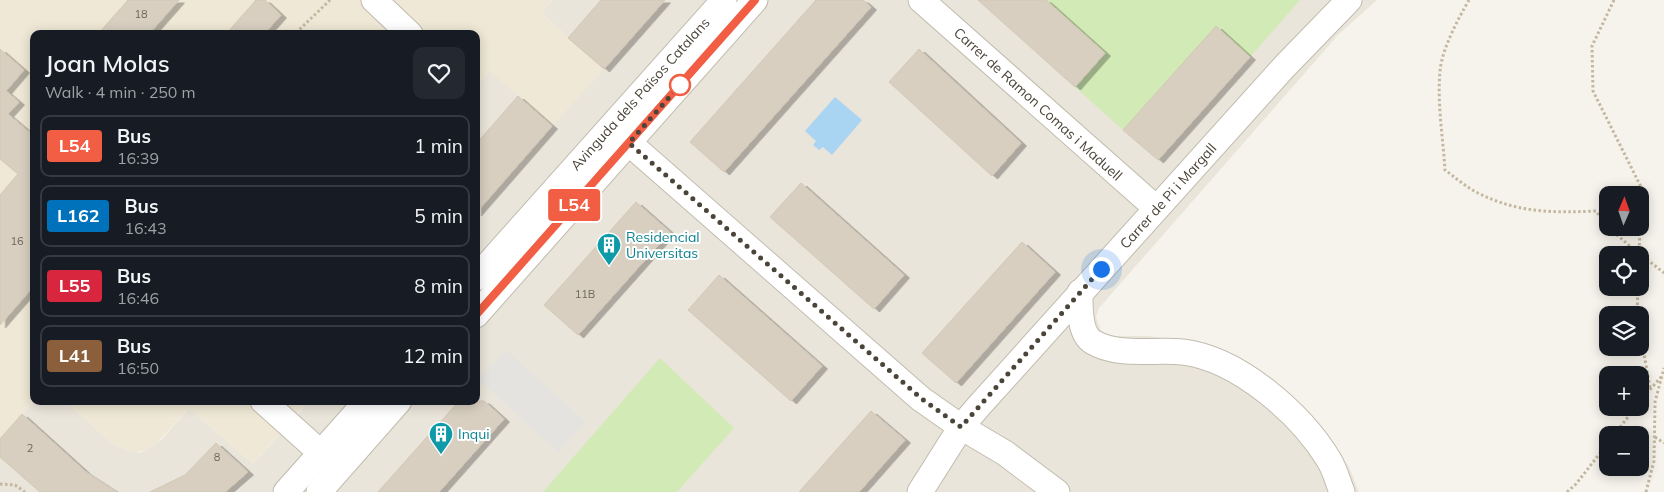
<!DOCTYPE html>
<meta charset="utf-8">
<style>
body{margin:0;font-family:Mulish,sans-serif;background:#242831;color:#f1f3f6;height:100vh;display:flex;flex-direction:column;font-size:19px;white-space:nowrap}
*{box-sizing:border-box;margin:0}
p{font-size:16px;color:#9ea1a6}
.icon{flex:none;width:28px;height:28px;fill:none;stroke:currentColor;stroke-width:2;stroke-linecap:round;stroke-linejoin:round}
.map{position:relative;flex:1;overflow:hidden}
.drawer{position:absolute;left:30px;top:30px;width:450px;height:375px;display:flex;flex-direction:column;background:#171b24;border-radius:10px;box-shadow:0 2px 12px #0003}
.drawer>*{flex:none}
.badge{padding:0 10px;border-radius:4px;font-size:18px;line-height:32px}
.needle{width:32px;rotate:2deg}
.buttons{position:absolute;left:1599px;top:186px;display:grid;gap:10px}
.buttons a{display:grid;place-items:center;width:50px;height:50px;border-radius:10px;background:#171b24;box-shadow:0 2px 12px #0003;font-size:25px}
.you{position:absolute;width:25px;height:25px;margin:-12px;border:4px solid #fff;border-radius:50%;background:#1a73e8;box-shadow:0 0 0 8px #1a73e833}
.map>.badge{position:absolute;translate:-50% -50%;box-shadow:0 0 0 2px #fff}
.round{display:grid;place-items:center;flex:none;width:52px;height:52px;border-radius:10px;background:#242831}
.summary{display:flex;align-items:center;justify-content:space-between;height:85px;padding:0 15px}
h1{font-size:24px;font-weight:600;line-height:38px}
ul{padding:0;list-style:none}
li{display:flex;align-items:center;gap:15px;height:62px;margin:0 10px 8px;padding:0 5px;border:2px solid #363941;border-radius:10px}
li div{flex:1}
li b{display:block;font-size:19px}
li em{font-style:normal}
li .badge{min-width:55px;font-weight:700;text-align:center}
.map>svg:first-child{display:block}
</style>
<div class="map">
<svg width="1664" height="492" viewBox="0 0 1664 492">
<defs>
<filter id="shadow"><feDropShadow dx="5.5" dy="3" stdDeviation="0" flood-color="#0004"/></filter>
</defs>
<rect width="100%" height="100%" fill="#f6f3ec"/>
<!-- residential -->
<polygon fill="#eae5da" points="552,0 1377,0 1338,35 1099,308 1096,317 1102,333 1107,336 1148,336 1197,342 1234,356 1273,379 1325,432 1349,467 1359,492 0,492 0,439 34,401 65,401 115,446 140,453 147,450 162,439 189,408 253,464 304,407 298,401 476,401 476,86 489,71 604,69 541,13"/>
<!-- education -->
<g fill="#efe8d6">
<polygon points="0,0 552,0 541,13 604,69 552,126 490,71 476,86 476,34 34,34 34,401 0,439"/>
<polygon points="65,401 298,401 304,406 253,464 189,408 154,446 147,450 134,453 115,446"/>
</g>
<!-- green -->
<g fill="#d2eab5">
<polygon points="1046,0 1300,0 1250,57 1123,130 1075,87 1105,53"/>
<polygon points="660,358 734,428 677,492 543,492"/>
</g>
<!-- parking -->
<polygon fill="#e5e3e0" points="506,350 586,422 558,452 478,379"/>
<!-- water -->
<polygon fill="#a9d4f2" points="835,97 862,120 832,155 823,147 819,150 813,145 816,141 805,131"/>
<!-- building -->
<g fill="#d8cfc1" stroke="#d3c7b4" filter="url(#shadow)">
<polygon points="128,0 179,0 149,34 98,34"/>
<polygon points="256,0 265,0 281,15 264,34 226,34"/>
<polygon points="601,0 665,0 604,69 568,38"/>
<polygon points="816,0 863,0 871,7 724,172 690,142"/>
<polygon points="978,0 1046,0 1105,53 1075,87"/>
<polygon points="1216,26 1250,57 1158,160 1123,130"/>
<polygon points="0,49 24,70 6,91 19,102 8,114 34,136 34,286 0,325 0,195 18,174 0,159"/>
<polygon points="919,49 1021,143 992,176 889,82"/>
<polygon points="518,96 552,126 476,213 476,144"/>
<polygon points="801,183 904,275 874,309 770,217"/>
<polygon points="636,202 670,232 578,335 544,305"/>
<polygon points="1022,242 1055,272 956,383 922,353"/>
<polygon points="719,275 822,366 791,401 688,310"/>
<polygon points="459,401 484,401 504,419 439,492 378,492"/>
<polygon points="871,411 905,440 859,492 799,492"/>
<polygon points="22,414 86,472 117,492 40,492 0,457 0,439"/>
<polygon points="216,443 248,472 225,492 150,492 185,475"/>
</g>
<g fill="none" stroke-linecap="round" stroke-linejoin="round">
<defs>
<g id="minor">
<polyline points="374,0 410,34"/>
<polyline points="921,0 1156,208"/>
<polyline points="629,143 921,399 961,427 1005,453 1057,492"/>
<polyline points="476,278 724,0"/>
<path d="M1080 292C1080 307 1079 334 1093 342 1118 357 1155 349 1183 352 1239 359 1301 414 1329 460 1335 470 1338 482 1342 492"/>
<polyline points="476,315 755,0"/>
<polyline points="263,401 321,453"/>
<polyline points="286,492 367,401"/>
<polyline points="319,492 399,401"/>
<polyline points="920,492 961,427 978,407 1285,66 1349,0"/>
</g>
</defs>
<!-- minor casing -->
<use href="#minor" stroke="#c2bbae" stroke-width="27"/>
<!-- path -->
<g stroke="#c4b79f" stroke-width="3" stroke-dasharray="2.5 2.5" stroke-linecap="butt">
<path d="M1469 0C1458 19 1442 49 1440 71 1437 103 1443 138 1445 170 1456 178 1466 187 1478 193 1518 213 1553 213 1596 211L1608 227"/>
<polyline points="1614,0 1592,46 1593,91 1644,193 1640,217"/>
<polyline points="298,34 299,30 330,0"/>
<polyline points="1609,228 1639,254"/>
<polyline points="1640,228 1639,253 1664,273"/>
<polyline points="1637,315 1638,288"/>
<polyline points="1640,331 1650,388"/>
<polyline points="1640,401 1661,377"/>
<polyline points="1614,435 1635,408"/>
<polyline points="1655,437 1664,443"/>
<polyline points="0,484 15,485 25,492"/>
<polyline points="1567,492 1576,484 1608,443"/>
<polyline points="1646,492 1654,461 1655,402 1664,368"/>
</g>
<!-- minor -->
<use href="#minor" stroke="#fff" stroke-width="25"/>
</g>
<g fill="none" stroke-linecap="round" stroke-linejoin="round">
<defs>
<polyline id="line" points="476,315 755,0"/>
</defs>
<!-- line casing -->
<use href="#line" stroke="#fff" stroke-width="11"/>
<!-- line -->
<use href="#line" stroke="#f15e43" stroke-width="8"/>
<!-- walk -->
<polyline stroke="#4b4439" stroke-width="5" stroke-dasharray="0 9" points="680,85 629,143 922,399 961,427 1101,269"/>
</g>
<!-- icons -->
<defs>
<symbol id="building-pin" viewBox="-11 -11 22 30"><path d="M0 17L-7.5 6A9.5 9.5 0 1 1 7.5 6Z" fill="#0f9aa8" stroke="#fff"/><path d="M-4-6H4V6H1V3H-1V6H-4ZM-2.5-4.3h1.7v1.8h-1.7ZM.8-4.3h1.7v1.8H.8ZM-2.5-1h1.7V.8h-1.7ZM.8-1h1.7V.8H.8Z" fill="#fff"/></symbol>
</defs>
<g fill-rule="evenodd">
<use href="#building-pin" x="595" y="231" width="28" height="38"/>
<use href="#building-pin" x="427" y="420" width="28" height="38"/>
</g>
<!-- markers -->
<circle fill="#fff" stroke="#f15e43" stroke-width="2.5" cx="680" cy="85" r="10"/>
<g text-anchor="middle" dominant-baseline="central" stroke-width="4" stroke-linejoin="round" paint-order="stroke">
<!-- number labels -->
<g font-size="11" fill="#6e675b">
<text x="141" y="14">18</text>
<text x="17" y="241">16</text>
<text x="585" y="294">11B</text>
<text x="30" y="448">2</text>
<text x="217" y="457">8</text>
</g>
<!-- street labels -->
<g font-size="14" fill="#4b4439" stroke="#fff">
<text transform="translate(640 94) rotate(-48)">Avinguda dels Països Catalans</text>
<text transform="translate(1038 104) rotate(42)">Carrer de Ramon Comas i Maduell</text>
<text transform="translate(1168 196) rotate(-48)">Carrer de Pi i Margall</text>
</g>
<!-- culture labels -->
<g font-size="14" fill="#0d838f" stroke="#fff" text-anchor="start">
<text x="626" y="237">Residencial<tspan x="626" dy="16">Universitas</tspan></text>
<text x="458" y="434">Inqui</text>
</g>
</g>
</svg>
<div class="buttons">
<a><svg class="needle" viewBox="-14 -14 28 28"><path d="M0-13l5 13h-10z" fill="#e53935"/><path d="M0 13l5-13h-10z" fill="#9ea1a6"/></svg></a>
<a><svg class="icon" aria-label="locate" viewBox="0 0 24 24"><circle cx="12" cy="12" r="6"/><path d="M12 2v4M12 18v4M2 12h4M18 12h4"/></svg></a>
<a><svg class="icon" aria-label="layers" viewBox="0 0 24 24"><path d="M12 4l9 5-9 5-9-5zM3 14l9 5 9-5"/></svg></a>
<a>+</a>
<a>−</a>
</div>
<div class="you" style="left:1101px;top:269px"></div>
<b class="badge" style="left:574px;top:205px;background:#f15e43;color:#fff">L54</b>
<section class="drawer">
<div class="summary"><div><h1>Joan Molas</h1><p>Walk · 4 min · 250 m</p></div><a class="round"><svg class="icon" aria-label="heart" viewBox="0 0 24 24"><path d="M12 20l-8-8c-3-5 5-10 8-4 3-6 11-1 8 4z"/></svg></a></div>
<ul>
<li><span class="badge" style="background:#f15e43;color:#fff">L54</span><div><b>Bus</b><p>16:39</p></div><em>1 min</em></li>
<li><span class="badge" style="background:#0072bc;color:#fff">L162</span><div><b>Bus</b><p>16:43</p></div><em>5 min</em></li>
<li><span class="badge" style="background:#d7263d;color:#fff">L55</span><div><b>Bus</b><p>16:46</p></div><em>8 min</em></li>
<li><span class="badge" style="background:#8b5e3c;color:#fff">L41</span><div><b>Bus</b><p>16:50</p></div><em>12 min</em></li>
</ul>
</section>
</div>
